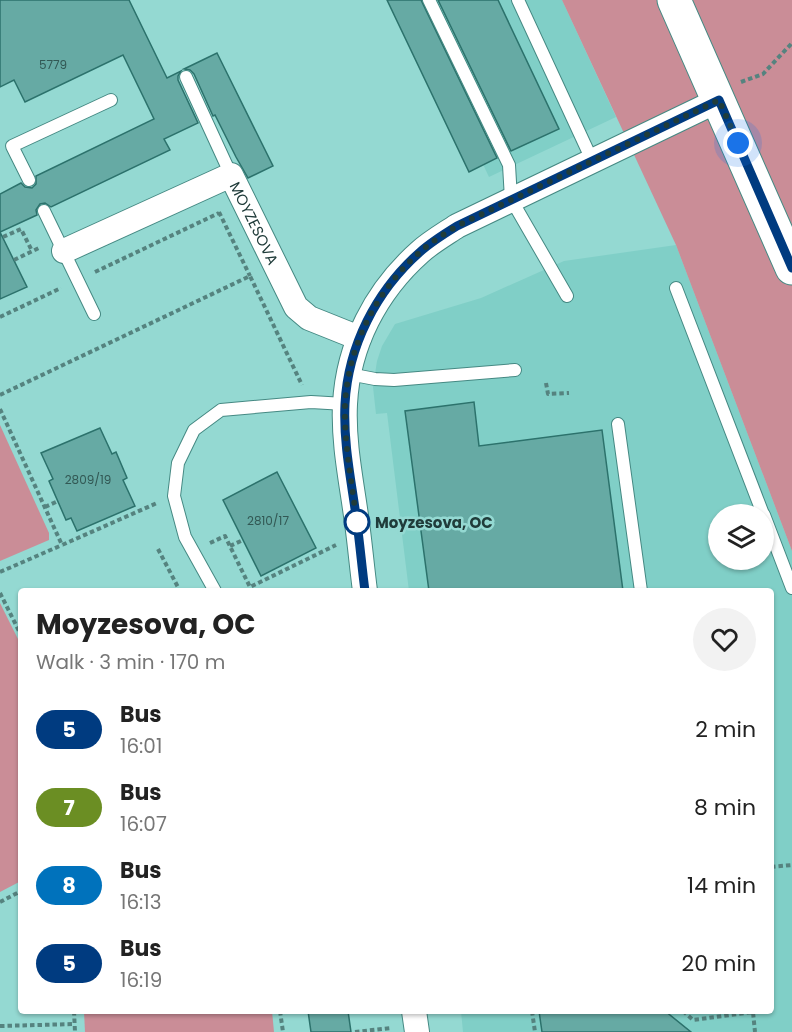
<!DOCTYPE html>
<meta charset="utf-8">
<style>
body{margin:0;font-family:Poppins,sans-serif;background:#f2f2f2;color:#222;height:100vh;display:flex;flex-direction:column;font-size:22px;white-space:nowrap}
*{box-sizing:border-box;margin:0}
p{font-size:20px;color:#767676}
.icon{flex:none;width:33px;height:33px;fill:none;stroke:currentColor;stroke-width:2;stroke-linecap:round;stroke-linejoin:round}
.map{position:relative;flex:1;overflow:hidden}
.details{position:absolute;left:18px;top:588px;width:756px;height:426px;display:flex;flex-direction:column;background:#fff;border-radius:6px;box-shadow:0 2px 4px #0004}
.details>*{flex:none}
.badge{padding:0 12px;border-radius:20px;font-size:21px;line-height:39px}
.buttons{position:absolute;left:708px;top:504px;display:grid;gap:12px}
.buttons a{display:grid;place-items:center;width:66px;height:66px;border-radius:50%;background:#fff;box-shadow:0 2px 4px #0004;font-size:30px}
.you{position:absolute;width:30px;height:30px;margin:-15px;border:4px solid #fff;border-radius:50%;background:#1a73e8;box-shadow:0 0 0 9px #1a73e833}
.map>.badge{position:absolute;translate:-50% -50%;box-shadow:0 0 0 3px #fff}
.round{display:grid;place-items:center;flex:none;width:63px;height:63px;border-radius:32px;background:#f2f2f2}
.head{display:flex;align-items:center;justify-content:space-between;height:102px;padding:0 18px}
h1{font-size:28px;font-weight:700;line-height:45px}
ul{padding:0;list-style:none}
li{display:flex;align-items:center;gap:18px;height:78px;padding:0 18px}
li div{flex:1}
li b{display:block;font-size:22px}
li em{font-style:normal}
li .badge{min-width:66px;font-weight:700;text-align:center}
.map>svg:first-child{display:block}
</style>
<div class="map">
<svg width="792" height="1032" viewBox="0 0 792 1032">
<rect width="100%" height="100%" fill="#94d9d2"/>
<!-- built -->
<g fill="#80cfc7" fill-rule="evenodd">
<polygon points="406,0 562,0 616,117 489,177"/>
<path d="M676 245 792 551V1032H463L461 1011H771V591H409L387 413 376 414 373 387 377 361 382 346 395 324 481 298 564 261ZM718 514H764V560H718Z"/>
</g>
<!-- green -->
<g fill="#ca8d97">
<polygon points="562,0 792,0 792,551 676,245"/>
<polygon points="0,425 49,533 49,540 0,561"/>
<polygon points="0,603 21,645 21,881 0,892"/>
<polygon points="84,1011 272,1011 274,1032 85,1032"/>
</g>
<!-- building -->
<g fill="#66aaa4" stroke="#2c726c" stroke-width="1.5">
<polygon points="0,0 129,0 167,78 181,71 178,76 178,80 198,123 164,139 170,150 51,207 45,203 40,204 36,210 37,215 0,232 27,287 0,299 0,194 21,183 25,187 32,188 36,184 36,176 154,119 123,55 25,102 14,80 0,87"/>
<polygon points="387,0 421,0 497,158 469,172"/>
<polygon points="438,0 498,0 559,129 511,151"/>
<polygon points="217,53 273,166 248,178 236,157 215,115 213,116 194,74 190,70 184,69"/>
<polygon points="474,402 479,446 602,430 623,591 429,591 405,411"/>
<polygon points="100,428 112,454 116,452 127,478 123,480 135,506 77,531 71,518 66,520 49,481 53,479 41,453"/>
<polygon points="277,472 316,548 261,576 223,500"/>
<polygon points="308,1011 348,1011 351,1032 311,1032"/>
<polygon points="539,1011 665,1011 691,1032 542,1032"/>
</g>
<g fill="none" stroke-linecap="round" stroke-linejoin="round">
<defs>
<g id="service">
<polyline points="429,0 509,165 511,199 567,296"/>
<polyline points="518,0 592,160"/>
<polyline points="186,77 231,175"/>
<polyline points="29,180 12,146 111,100"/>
<polyline points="44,211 94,314"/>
<polyline points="676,288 763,514"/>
<polyline points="349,374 375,379 394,380 515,370"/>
<polyline points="618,424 641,591"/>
<polyline points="764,515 792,588"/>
<polyline points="215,591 185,537 174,496 178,463 194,430 221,410 311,402 345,404"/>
</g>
<g id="minor">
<path id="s1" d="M64 251 231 175 296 307 309 318 359 338"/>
<path d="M365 591C362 568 360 545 357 523 352 484 343 444 345 404 348 345 376 291 420 252 431 242 445 234 457 226L719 100"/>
<polyline points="414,1011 417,1032"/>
</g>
<polyline id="primary" points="674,0 792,268"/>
</defs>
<!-- service casing -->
<use href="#service" stroke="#458983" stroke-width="14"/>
<!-- minor casing -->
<use href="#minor" stroke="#458983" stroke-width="26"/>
<!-- primary casing -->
<use href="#primary" stroke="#458983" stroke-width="35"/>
<!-- path -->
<g stroke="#55837f" stroke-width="4" stroke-dasharray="4.5 3" stroke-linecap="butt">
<polyline points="741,82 763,74 792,43"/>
<polyline points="219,212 250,276"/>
<polyline points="3,237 21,229 32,251"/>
<polyline points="14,260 41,247"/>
<polyline points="95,272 219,213"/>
<polyline points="0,317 61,288"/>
<polyline points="546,383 548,394 569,393"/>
<polyline points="0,395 250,276 302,385"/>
<polyline points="0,409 62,545 157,503"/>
<polyline points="45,507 58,501"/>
<polyline points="210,543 225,536 250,587 336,545"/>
<polyline points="230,546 243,540"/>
<polyline points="158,549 180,591"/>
<polyline points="0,572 62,545"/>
<polyline points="0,593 21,635"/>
<polyline points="771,867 792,865"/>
<polyline points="0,902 21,891"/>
<polyline points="74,1011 75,1032"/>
<polyline points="280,1011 283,1032"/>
<polyline points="532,1011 535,1032"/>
<polyline points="683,1011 693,1020 753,1012 755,1032"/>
<polyline points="0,1026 75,1024"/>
<polyline points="355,1032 391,1028"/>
</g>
<!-- service -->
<use href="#service" stroke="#fff" stroke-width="12"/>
<!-- minor -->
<use href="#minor" stroke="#fff" stroke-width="24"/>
<!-- primary -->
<use href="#primary" stroke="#fff" stroke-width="33"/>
</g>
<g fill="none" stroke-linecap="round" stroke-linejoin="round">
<defs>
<path id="line" d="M365 591C362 568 360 545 357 523 352 484 343 444 345 404 348 346 376 291 420 252 431 242 444 234 457 226L719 100 792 268"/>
</defs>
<!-- line casing -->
<use href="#line" stroke="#fff" stroke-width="14"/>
<!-- line -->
<use href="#line" stroke="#003b80" stroke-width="9"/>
<!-- walk -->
<path stroke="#203c3a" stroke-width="6" stroke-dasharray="0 10.8" d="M357 522V523C352 484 344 444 345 405 348 346 376 291 420 252 431 242 444 234 457 226L719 100 738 143"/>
</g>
<!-- markers -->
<circle fill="#fff" stroke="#003b80" stroke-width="3" cx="357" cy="522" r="12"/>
<g text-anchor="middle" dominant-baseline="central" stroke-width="5" stroke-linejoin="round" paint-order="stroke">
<!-- number labels -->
<g font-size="12" fill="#325854">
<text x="53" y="64">5779</text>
<text x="88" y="479">2809/19</text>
<text x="268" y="520">2810/17</text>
</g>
<!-- street labels -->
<g font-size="15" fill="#203c3a" stroke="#94d9d2">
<text stroke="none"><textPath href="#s1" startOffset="237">MOYZESOVA</textPath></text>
</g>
<!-- stop labels -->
<g font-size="15" font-weight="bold" fill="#203c3a" stroke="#94d9d2" text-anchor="start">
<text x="375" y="522">Moyzesova, OC</text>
</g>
</g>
</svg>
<div class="buttons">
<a><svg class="icon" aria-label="layers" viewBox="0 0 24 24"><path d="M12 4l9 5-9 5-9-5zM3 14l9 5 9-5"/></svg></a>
</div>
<div class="you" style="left:738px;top:143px"></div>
<section class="details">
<div class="head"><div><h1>Moyzesova, OC</h1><p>Walk · 3 min · 170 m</p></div><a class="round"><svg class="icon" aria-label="heart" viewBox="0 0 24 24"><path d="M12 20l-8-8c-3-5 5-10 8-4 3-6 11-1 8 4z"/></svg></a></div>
<ul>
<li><span class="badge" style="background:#003b80;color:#fff">5</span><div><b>Bus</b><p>16:01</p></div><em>2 min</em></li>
<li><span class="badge" style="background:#6b8e23;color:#fff">7</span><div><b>Bus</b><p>16:07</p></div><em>8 min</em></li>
<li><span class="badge" style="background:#0072bc;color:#fff">8</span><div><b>Bus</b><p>16:13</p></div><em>14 min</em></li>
<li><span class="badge" style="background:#003b80;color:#fff">5</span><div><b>Bus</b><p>16:19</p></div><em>20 min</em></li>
</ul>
</section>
</div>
